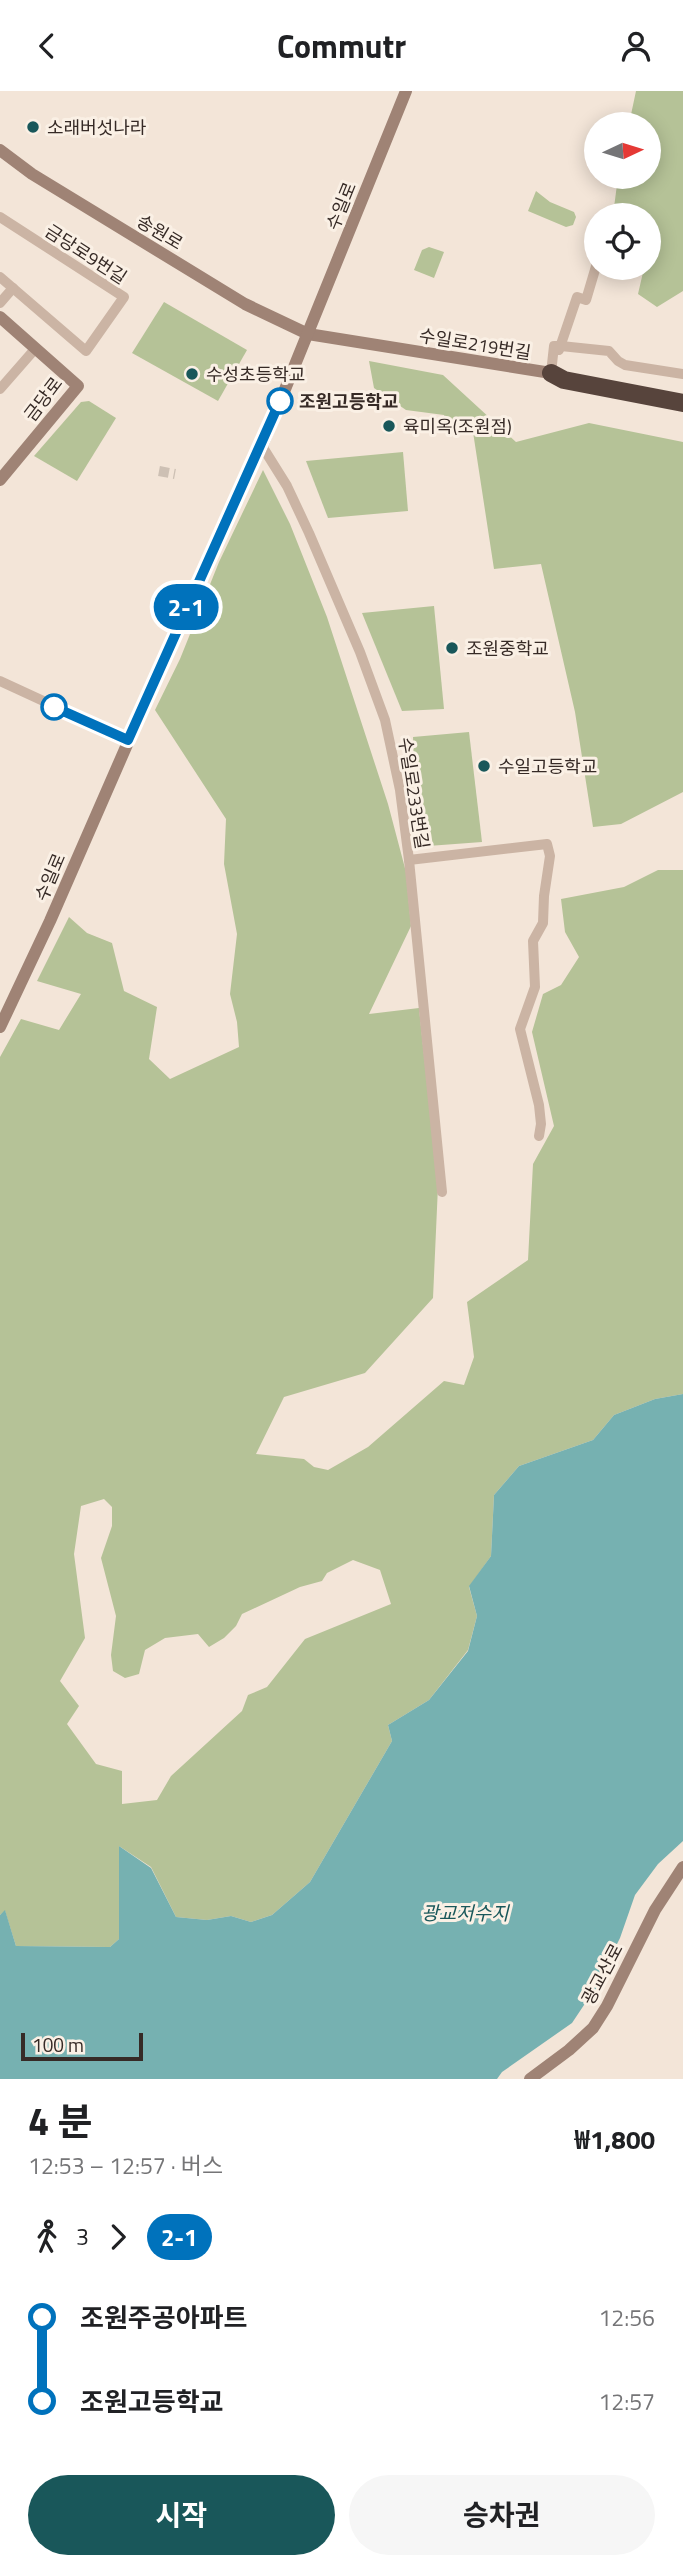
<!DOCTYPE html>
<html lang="ko">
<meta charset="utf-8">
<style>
body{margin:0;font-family:"Titillium Web","Noto Sans KR",sans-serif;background:#f6f6f6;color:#202124;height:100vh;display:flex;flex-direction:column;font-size:26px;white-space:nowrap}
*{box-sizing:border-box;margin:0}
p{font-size:23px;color:#757577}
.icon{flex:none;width:38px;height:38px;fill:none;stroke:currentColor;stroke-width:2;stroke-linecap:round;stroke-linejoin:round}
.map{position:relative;height:1988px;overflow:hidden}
.details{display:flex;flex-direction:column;background:#fff;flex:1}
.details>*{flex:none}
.badge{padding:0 14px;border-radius:23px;font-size:24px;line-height:46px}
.needle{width:46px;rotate:86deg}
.fabs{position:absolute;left:584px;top:21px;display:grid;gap:14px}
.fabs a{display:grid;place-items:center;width:77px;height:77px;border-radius:50%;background:#fff;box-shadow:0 4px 18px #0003;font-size:35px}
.scale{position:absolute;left:21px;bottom:18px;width:122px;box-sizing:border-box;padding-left:7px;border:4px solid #362a26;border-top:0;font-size:19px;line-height:24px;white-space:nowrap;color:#362a26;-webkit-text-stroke:5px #faf0e5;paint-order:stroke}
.map>.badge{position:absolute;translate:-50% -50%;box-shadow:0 0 0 4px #fff}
.legs{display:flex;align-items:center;gap:10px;height:77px;padding:0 28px;font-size:23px}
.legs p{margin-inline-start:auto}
.overview{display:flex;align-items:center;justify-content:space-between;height:119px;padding:0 28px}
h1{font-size:38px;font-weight:700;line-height:52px}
.cta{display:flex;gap:14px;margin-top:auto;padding:14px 28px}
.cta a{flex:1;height:80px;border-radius:42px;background:#19575a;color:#fff;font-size:28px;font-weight:700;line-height:80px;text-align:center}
.cta a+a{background:#f6f6f6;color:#202124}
ul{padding:0 28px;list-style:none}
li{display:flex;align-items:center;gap:24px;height:84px;font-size:26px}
li i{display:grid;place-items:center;width:10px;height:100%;margin:0 9px;background:currentColor}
li i::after{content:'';width:18px;height:18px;margin:-9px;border:5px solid;border-radius:50%;background:#fff}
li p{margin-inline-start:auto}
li:first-child i{background:linear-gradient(#0000 50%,currentColor 0)}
li:last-child i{background:linear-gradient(currentColor 50%,#0000 0)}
header{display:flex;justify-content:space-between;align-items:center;height:91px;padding:0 28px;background:#fff;font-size:32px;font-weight:700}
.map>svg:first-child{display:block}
</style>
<header><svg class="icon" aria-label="back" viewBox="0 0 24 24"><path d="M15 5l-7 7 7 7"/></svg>Commutr<svg class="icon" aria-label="person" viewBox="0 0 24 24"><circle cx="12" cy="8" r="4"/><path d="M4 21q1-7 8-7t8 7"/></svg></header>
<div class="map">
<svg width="683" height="1988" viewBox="0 0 683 1988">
<rect width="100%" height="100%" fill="#f3e5d8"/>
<!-- green -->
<g fill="#b5c297" fill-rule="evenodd">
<polygon points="636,0 683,0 683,200 657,216 638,203 644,177 649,177 649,124 613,124 618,86 649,86 649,33 629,33"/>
<polygon points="536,100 550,111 574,121 576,126 573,134 566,136 528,120"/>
<polygon points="429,156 444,161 434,187 414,179 422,159"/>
<polygon points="164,211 247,259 218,310 132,262"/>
<polygon points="369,270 443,284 516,351 589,332 683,351 683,701 621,733 593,736 575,621 541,473 494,478 473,341 446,340 444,324 406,319 374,297"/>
<polygon points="89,310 116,327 77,390 34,365 81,311"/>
<polygon points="403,361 408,420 328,427 306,370"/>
<path d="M263 379 290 433 327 526 388 713 406 781 411 835 369 923 419 917 438 1095 433 1207 365 1282 284 1306 256 1363 304 1368 314 1376 328 1379 368 1356 444 1290 464 1294 474 1266 467 1211 528 1169 533 1073 554 1035 532 941 543 903 561 894 579 866 565 841 561 808 624 796 658 779H683V1303L655 1308 614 1324 593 1349 519 1375 494 1404 491 1465 469 1496 477 1525 468 1559 429 1609 388 1634 392 1650 310 1791 272 1824 251 1831 231 1825 207 1829 176 1826 151 1776 119 1755V1848L110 1856 16 1855 5 1820 0 1824V966L21 928 59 939 81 903 37 890 69 826 87 842 112 852 124 900 157 916 149 968 170 988 239 956 237 931 230 903 237 843 224 773 226 728 155 619 180 568 219 471ZM104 1408 112 1416V1435L101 1467 116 1525 111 1564 113 1580 125 1587 139 1583 145 1559 165 1547 198 1543 209 1556 224 1547 236 1535 242 1523 300 1496 322 1490 327 1482 353 1469 380 1479 391 1513 305 1548 267 1596 248 1604 242 1620 171 1685 157 1709 122 1713V1680L96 1673 67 1633 79 1615 60 1590 85 1547 74 1463 81 1415Z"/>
<polygon points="434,515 444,618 402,620 362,522"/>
<polygon points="469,641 482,751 428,755 415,700 413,646"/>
</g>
<!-- water -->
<polygon fill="#76b1b1" points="683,1303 683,1750 658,1773 635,1804 620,1847 600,1887 599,1896 588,1908 572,1932 502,1981 497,1988 0,1988 0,1824 5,1819 16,1855 110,1856 119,1848 119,1755 151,1777 176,1826 207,1829 231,1825 251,1831 272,1824 310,1791 392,1650 388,1634 429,1609 468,1560 477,1525 469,1495 491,1465 494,1404 519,1375 593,1349 614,1324 655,1308"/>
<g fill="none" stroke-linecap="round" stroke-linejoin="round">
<!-- street-tunnel -->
<polyline stroke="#cdc0b4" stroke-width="10" stroke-dasharray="10 5" stroke-linecap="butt" points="159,380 175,383"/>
<!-- street -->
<g stroke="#cbb4a4" stroke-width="10">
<polyline points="0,126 124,206 86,260 0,186"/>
<polyline points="0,212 13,197"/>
<polyline points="559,259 577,206 586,209 597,172"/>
<polyline points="551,282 554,255 561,255 609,260 618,270 625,274 683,283"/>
<polyline points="0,298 35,258"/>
<polyline points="262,355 287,395 309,442 360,561 385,629 400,699 409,769 547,753 550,765 544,805 543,832 533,850 535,896 520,938 539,1014 541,1033 539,1045"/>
<polyline points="0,590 128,649"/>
<polyline points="409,769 442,1101"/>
</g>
<!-- secondary -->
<g stroke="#9f8375" stroke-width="12">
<polyline points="0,59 32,83 245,213 308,243 551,282"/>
<polyline points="0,226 78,295 0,389"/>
<polyline points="0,936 50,830 222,436 262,355 406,0"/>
<polyline points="530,1988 569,1959 593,1937 607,1915 655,1819 683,1776"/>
</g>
<!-- highway -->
<polyline stroke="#57443c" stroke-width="18" points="551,282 564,289 683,312"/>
</g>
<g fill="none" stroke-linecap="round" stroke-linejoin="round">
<defs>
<polyline id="line-1" points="54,616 128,649 280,310"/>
</defs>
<!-- line-1 casing -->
<use href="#line-1" stroke="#fff" stroke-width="16"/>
<!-- line-1 -->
<use href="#line-1" stroke="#0072bc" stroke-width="10"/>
</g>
<!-- markers -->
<g fill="#19575a" stroke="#faf0e5" stroke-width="2.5">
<circle cx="33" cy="36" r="7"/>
<circle cx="192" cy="283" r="7"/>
<circle cx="389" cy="335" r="7"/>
<circle cx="452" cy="557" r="7"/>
<circle cx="484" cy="675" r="7"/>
</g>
<g fill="#fff" stroke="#0072bc" stroke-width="3.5">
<circle cx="280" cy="310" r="12"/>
<circle cx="54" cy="616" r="12"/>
</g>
<g text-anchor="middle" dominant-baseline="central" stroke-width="6" stroke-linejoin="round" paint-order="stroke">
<!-- poi labels -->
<g font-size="18" fill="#362a26" stroke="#faf0e5" text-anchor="start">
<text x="47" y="36">소래버섯나라</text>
<text x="206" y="283">수성초등학교</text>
<text x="403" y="335">육미옥(조원점)</text>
<text x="466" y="557">조원중학교</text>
<text x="498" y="675">수일고등학교</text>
</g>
<!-- street labels -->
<g font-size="18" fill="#362a26" stroke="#faf0e5">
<text transform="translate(341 115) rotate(-68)">수일로</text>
<text transform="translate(160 141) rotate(31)">송원로</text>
<text transform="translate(86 163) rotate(33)">금당로9번길</text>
<text transform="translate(475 253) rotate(9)">수일로219번길</text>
<text transform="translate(43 308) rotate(-53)">금당로</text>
<text transform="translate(414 702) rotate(81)">수일로233번길</text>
<text transform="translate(50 786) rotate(-67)">수일로</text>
<text transform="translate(602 1883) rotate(-62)">광교산로</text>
</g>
<!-- stop labels -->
<g font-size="18" font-weight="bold" fill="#362a26" stroke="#faf0e5" text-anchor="start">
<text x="299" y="310">조원고등학교</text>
</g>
<!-- water labels -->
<g font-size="19" font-style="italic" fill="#19575a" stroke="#faf0e5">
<text x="465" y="1821">광교저수지</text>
</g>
</g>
</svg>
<div class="fabs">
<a><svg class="needle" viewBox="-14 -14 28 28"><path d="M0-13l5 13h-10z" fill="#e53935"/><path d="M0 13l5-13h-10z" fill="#757577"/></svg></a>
<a><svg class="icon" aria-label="locate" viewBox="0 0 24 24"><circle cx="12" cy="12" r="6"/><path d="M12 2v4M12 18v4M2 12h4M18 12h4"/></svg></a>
</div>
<div class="scale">100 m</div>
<b class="badge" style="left:186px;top:516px;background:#0072bc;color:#fff">2-1</b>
</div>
<section class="details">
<div class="overview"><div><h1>4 분</h1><p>12:53 – 12:57 · 버스</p></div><b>₩1,800</b></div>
<div class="legs"><svg class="icon" aria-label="walk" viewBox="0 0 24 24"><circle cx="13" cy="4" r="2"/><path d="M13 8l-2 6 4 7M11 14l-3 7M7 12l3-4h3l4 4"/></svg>3<svg class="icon" aria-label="forward" viewBox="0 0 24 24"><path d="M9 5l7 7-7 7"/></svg><b class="badge" style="background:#0072bc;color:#fff">2-1</b></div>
<ul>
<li><i style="color:#0072bc"></i><b>조원주공아파트</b><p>12:56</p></li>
<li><i style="color:#0072bc"></i><b>조원고등학교</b><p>12:57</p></li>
</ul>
<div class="cta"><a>시작</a><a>승차권</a></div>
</section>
